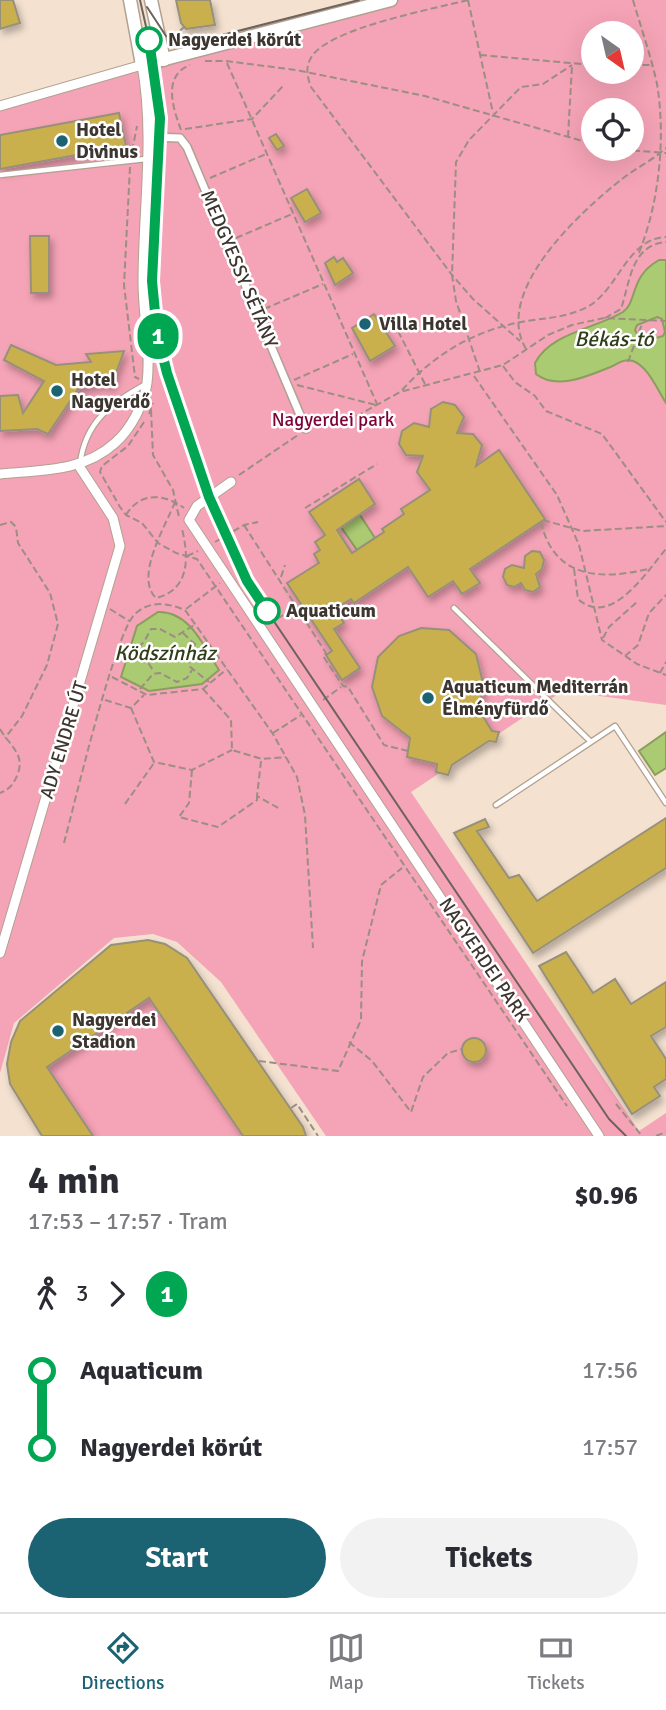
<!DOCTYPE html>
<meta charset="utf-8">
<style>
body{margin:0;font-family:Signika,sans-serif;background:#f2f2f3;color:#2b2b33;height:100vh;display:flex;flex-direction:column;font-size:26px;white-space:nowrap}
*{box-sizing:border-box;margin:0}
p{font-size:23px;color:#7c7c81}
.icon{flex:none;width:38px;height:38px;fill:none;stroke:currentColor;stroke-width:2;stroke-linecap:round;stroke-linejoin:round}
.map{position:relative;height:1136px;overflow:hidden}
.side{display:flex;flex-direction:column;background:#fff;flex:1}
.side>*{flex:none}
.badge{padding:0 14px;border-radius:23px;font-size:24px;line-height:46px}
.needle{width:46px;rotate:146deg}
.tools{position:absolute;left:581px;top:21px;display:grid;gap:14px}
.tools a{display:grid;place-items:center;width:63px;height:63px;border-radius:50%;background:#fff;box-shadow:0 7px 28px #0002;font-size:35px}
.map>.badge{position:absolute;translate:-50% -50%;box-shadow:0 0 0 4px #fff}
.legs{display:flex;align-items:center;gap:10px;height:77px;padding:0 28px;font-size:23px}
.legs p{margin-inline-start:auto}
.overview{display:flex;align-items:center;justify-content:space-between;height:119px;padding:0 28px}
h1{font-size:38px;font-weight:700;line-height:52px}
.action{display:flex;gap:14px;margin-top:auto;padding:14px 28px}
.action a{flex:1;height:80px;border-radius:42px;background:#1b6272;color:#fff;font-size:28px;font-weight:700;line-height:80px;text-align:center}
.action a+a{background:#f2f2f3;color:#2b2b33}
ul{padding:0 28px;list-style:none}
li{display:flex;align-items:center;gap:24px;height:77px;font-size:26px}
li i{display:grid;place-items:center;width:10px;height:100%;margin:0 9px;background:currentColor}
li i::after{content:'';width:18px;height:18px;margin:-9px;border:5px solid;border-radius:50%;background:#fff}
li p{margin-inline-start:auto}
li:first-child i{background:linear-gradient(#0000 50%,currentColor 0)}
li:last-child i{background:linear-gradient(currentColor 50%,#0000 0)}
.menu{display:flex;justify-content:space-around;align-items:center;height:98px;border-top:2px solid #e1e1e2;background:#fff;font-size:19px;color:#7c7c81}
.menu a{display:grid;justify-items:center;gap:4px}
.menu .active{color:#1b6272}
.map>svg:first-child{display:block}
</style>
<div class="map">
<svg width="666" height="1136" viewBox="0 0 666 1136">
<defs>
<filter id="shadow"><feDropShadow dx="3" dy="5" stdDeviation="3.5" flood-color="#0004"/></filter>
</defs>
<rect width="100%" height="100%" fill="#f4e1d0"/>
<!-- green -->
<g fill="#f5a3b6" fill-rule="evenodd">
<path d="M391 0H666V705L563 691 411 792 639 1131 666 1113V1136H326L221 982 177 942 153 934 114 938 14 1023 0 1073V106ZM593 33H632V72H593ZM593 110H632V149H593Z"/>
<polygon points="149,998 243,1136 93,1136 47,1067"/>
</g>
<!-- water -->
<g fill="#abcb72" stroke="#8a9e5e" stroke-width="2" fill-rule="evenodd">
<path d="M659 260H666V403C658 391 648 366 633 361 622 358 617 365 608 368 586 377 556 390 536 374L535 363C550 333 597 328 623 312 638 301 629 277 659 260ZM657 317 662 319 665 332 663 336 646 341 639 338 635 330 637 325Z"/>
<polygon points="360,515 375,538 357,550 341,527"/>
<path d="M158 612C190 611 204 647 219 670L202 684 149 691 121 677 137 626Z"/>
<polygon points="666,732 666,768 655,775 639,751"/>
</g>
<!-- building -->
<g fill="#c9b04e" stroke="#96907b" stroke-width="2" filter="url(#shadow)">
<polygon points="0,0 13,0 20,23 0,29"/>
<polygon points="176,0 210,0 215,25 186,29 181,23"/>
<polygon points="119,113 126,146 0,169 0,135"/>
<polygon points="276,134 284,146 277,150 269,138"/>
<polygon points="307,189 321,213 305,222 291,198"/>
<polygon points="30,236 49,236 49,293 31,293"/>
<polygon points="334,257 337,262 343,258 353,273 335,285 325,263"/>
<polygon points="374,314 395,346 370,361 352,328"/>
<polygon points="11,345 56,365 91,362 86,354 124,351 111,387 106,383 79,388 48,434 37,429 0,431 0,396 18,395 23,413 44,381 4,360"/>
<polygon points="443,402 455,405 464,417 457,433 473,434 482,445 476,466 499,450 545,519 470,569 480,583 462,594 453,581 428,597 408,567 354,603 351,599 335,609 344,623 334,629 360,668 342,680 326,655 332,651 287,583 319,563 314,554 320,550 315,542 325,535 309,512 359,479 375,504 337,530 352,553 384,532 382,529 404,514 401,509 430,490 417,472 423,456 406,455 399,444 402,431 414,423 429,427 431,409"/>
<polygon points="532,551 540,552 544,560 542,569 536,574 540,587 533,592 525,590 521,583 514,587 507,585 503,577 505,569 512,565 524,568 525,556"/>
<polygon points="421,628 449,630 476,654 484,687 478,708 492,731 499,732 496,742 489,741 452,765 448,775 436,772 437,764 407,757 410,738 382,716 372,687 378,657 399,636"/>
<polygon points="666,818 666,868 533,953 454,833 485,819 489,827 477,831 509,878 519,875 537,901"/>
<polygon points="148,940 165,944 187,958 303,1127 306,1136 243,1136 149,998 47,1067 93,1136 42,1136 10,1084 7,1064 11,1042 20,1021 111,945"/>
<polygon points="566,952 593,993 615,979 631,1004 666,982 666,1027 651,1036 666,1059 666,1079 654,1087 660,1096 632,1114 539,966"/>
<circle cx="474" cy="1050" r="12"/>
</g>
<g fill="none" stroke-linecap="round" stroke-linejoin="round">
<defs>
<g id="service">
<polyline points="0,175 146,159"/>
<path d="M80 464C85 422 111 403 146 384"/>
<polyline points="454,608 590,741"/>
<polyline points="496,805 615,726 666,803"/>
</g>
<polyline id="pedestrian" points="150,137 180,138 187,147 306,429"/>
<g id="minor">
<path d="M0 106 142 65C155 137 143 209 143 282 143 315 151 351 147 383 144 404 131 429 115 443 83 472 41 470 0 474"/>
<polyline points="231,482 197,506 189,520 599,1136"/>
<polyline points="0,953 120,546 113,518 79,466"/>
</g>
<g id="tertiary">
<polyline points="130,0 142,65 391,0"/>
<polyline points="151,0 164,60"/>
</g>
</defs>
<!-- service casing -->
<use href="#service" stroke="#b2a191" stroke-width="7"/>
<!-- pedestrian casing -->
<use href="#pedestrian" stroke="#b2a191" stroke-width="10"/>
<!-- minor casing -->
<use href="#minor" stroke="#b2a191" stroke-width="11"/>
<!-- tertiary casing -->
<use href="#tertiary" stroke="#b2a191" stroke-width="15"/>
<!-- path -->
<g stroke="#9c8e82" stroke-width="2" stroke-dasharray="7 3.5" stroke-linecap="butt">
<path d="M468 0C433 9 331 28 312 56 305 67 307 76 311 87L452 275 473 299 520 341"/>
<polyline points="468,0 493,113"/>
<path d="M633 0C641 28 651 56 657 84 666 138 659 205 638 255"/>
<polyline points="172,38 184,27"/>
<polyline points="480,55 593,65"/>
<polyline points="205,61 226,61 296,70 425,96 593,144"/>
<polyline points="227,63 377,404"/>
<polyline points="632,65 650,65"/>
<polyline points="185,129 252,119 284,85"/>
<path d="M181 130C173 108 162 76 190 65"/>
<polyline points="568,137 572,66"/>
<polyline points="612,149 666,153"/>
<polyline points="132,151 137,126"/>
<polyline points="130,167 124,285 135,377 139,379"/>
<polyline points="210,178 266,154"/>
<polyline points="236,238 292,214"/>
<polyline points="264,309 323,284"/>
<path d="M605 318 621 309C630 282 631 245 666 242"/>
<polyline points="398,331 426,386"/>
<path d="M526 349C492 292 581 211 622 179 636 168 653 160 666 148"/>
<polyline points="628,362 642,324"/>
<polyline points="503,366 515,382 535,396 546,411 602,434 666,522"/>
<polyline points="480,372 456,301 452,275 456,162 469,140 521,87 543,84 572,65"/>
<polyline points="474,376 557,495 579,545 602,640 637,664 666,675"/>
<polyline points="294,380 353,354"/>
<polyline points="297,385 376,405"/>
<path d="M402 390C437 352 476 330 526 321 548 318 569 317 589 306 618 289 628 238 666 237"/>
<polyline points="151,410 153,455 173,490 179,517"/>
<polyline points="149,414 153,403"/>
<polyline points="144,422 128,446 102,466 100,472 120,507 126,515 142,523 158,543 176,553 197,559 567,1106"/>
<polyline points="316,427 355,417 400,392 503,365 548,335 572,325 604,318 666,321"/>
<polyline points="239,475 298,435"/>
<path d="M175 502C166 525 134 577 156 598 190 590 189 557 182 529"/>
<polyline points="305,508 377,464"/>
<path d="M126 515C140 492 163 493 184 508"/>
<polyline points="543,520 582,531 666,526"/>
<path d="M541 522C554 579 601 580 648 569"/>
<polyline points="0,525 11,522 16,527 18,543 50,593 58,624 47,665 22,716 5,738"/>
<polyline points="244,525 326,653 323,656 343,686 348,687 384,745 408,751"/>
<polyline points="215,542 244,525 258,522"/>
<polyline points="187,556 198,551"/>
<path d="M574 569 578 599C611 629 647 571 666 549"/>
<polyline points="281,577 285,565"/>
<polyline points="110,609 129,621"/>
<polyline points="186,609 220,583"/>
<polyline points="268,624 297,607"/>
<polyline points="183,633 197,646 189,660 189,666 209,682"/>
<polyline points="603,638 609,627 638,601"/>
<polyline points="119,648 134,651 144,642 151,629 160,629 175,637 196,624"/>
<polyline points="134,652 135,659 149,664 154,672"/>
<polyline points="625,656 638,645 649,613 666,595"/>
<polyline points="660,673 666,662"/>
<polyline points="112,677 147,695 203,689 227,669"/>
<polyline points="140,689 153,674 160,673 177,682 187,678 192,670"/>
<polyline points="203,689 231,720 232,750 262,759 286,757"/>
<polyline points="105,700 131,708 144,695"/>
<polyline points="323,700 341,687"/>
<polyline points="131,708 154,762 192,770 232,750"/>
<path d="M0 729C9 745 25 754 18 773 14 784 10 789 0 793"/>
<polyline points="273,733 301,715"/>
<polyline points="261,761 257,796 280,809"/>
<polyline points="192,770 189,803 179,817 218,827 257,800 257,796"/>
<polyline points="125,804 154,763"/>
<path d="M64 843C74 806 115 632 135 614 150 600 168 603 185 610L273 734 297 777 305 815 313 948"/>
<polyline points="349,1042 372,1061 411,1112 423,1077 448,1053 462,1049"/>
<polyline points="259,1061 338,1071 361,1020 362,961 381,885 402,868"/>
<polyline points="616,1104 642,1136"/>
<polyline points="291,1108 297,1104 318,1136"/>
<polyline points="656,1136 666,1132"/>
</g>
<!-- service -->
<use href="#service" stroke="#fff" stroke-width="4.5"/>
<!-- pedestrian -->
<use href="#pedestrian" stroke="#fff" stroke-width="7"/>
<!-- minor -->
<use href="#minor" stroke="#fff" stroke-width="9"/>
<!-- tertiary -->
<use href="#tertiary" stroke="#fff" stroke-width="12"/>
<!-- tram -->
<g stroke="#6e635a" stroke-width="2">
<path d="M140 0C149 40 159 79 160 120 162 182 149 244 154 305 157 347 172 388 185 428 207 492 230 554 267 611L609 1119 626 1136"/>
<polyline points="147,7 166,36 191,43 359,0"/>
</g>
</g>
<g fill="none" stroke-linecap="round" stroke-linejoin="round">
<defs>
<polyline id="line-1" points="149,40 160,118 152,281 157,333 167,373 209,497 247,581 267,611"/>
</defs>
<!-- line-1 casing -->
<use href="#line-1" stroke="#fff" stroke-width="16"/>
<!-- line-1 -->
<use href="#line-1" stroke="#00a651" stroke-width="10"/>
</g>
<!-- markers -->
<g fill="#fff" stroke="#00a651" stroke-width="3.5">
<circle cx="149" cy="40" r="12"/>
<circle cx="267" cy="611" r="12"/>
</g>
<g fill="#1b6272" stroke="#fff" stroke-width="2.5">
<circle cx="62" cy="141" r="7"/>
<circle cx="365" cy="324" r="7"/>
<circle cx="57" cy="391" r="7"/>
<circle cx="428" cy="698" r="7"/>
<circle cx="58" cy="1031" r="7"/>
</g>
<g text-anchor="middle" dominant-baseline="central" stroke-width="5" stroke-linejoin="round" paint-order="stroke">
<!-- stop labels -->
<g font-size="19" font-weight="bold" fill="#3d352f" stroke="#fff" text-anchor="start">
<text x="168" y="40">Nagyerdei körút</text>
<text x="286" y="611">Aquaticum</text>
</g>
<!-- poi labels -->
<g font-size="19" font-weight="bold" fill="#3d352f" stroke="#fff" text-anchor="start">
<text x="76" y="130">Hotel<tspan x="76" dy="22">Divinus</tspan></text>
<text x="379" y="324">Villa Hotel</text>
<text x="71" y="380">Hotel<tspan x="71" dy="22">Nagyerdő</tspan></text>
<text x="442" y="687">Aquaticum Mediterrán<tspan x="442" dy="22">Élményfürdő</tspan></text>
<text x="72" y="1020">Nagyerdei<tspan x="72" dy="22">Stadion</tspan></text>
</g>
<!-- street labels -->
<g font-size="19" fill="#3d352f" stroke="#fff">
<text transform="translate(239 269) rotate(67)">MEDGYESSY SÉTÁNY</text>
<text transform="translate(64 740) rotate(-73)">ADY ENDRE ÚT</text>
<text transform="translate(484 960) rotate(56)">NAGYERDEI PARK</text>
</g>
<!-- park labels -->
<g font-size="19" fill="#7c0238" stroke="#fff">
<text x="333" y="420">Nagyerdei park</text>
</g>
<!-- water labels -->
<g font-size="21" font-style="italic" fill="#313d18" stroke="#fff">
<text x="614" y="339">Békás-tó</text>
<text x="165" y="653">Ködszínház</text>
</g>
</g>
</svg>
<div class="tools">
<a><svg class="needle" viewBox="-14 -14 28 28"><path d="M0-13l5 13h-10z" fill="#e53935"/><path d="M0 13l5-13h-10z" fill="#7c7c81"/></svg></a>
<a><svg class="icon" aria-label="locate" viewBox="0 0 24 24"><circle cx="12" cy="12" r="6"/><path d="M12 2v4M12 18v4M2 12h4M18 12h4"/></svg></a>
</div>
<b class="badge" style="left:158px;top:336px;background:#00a651;color:#fff">1</b>
</div>
<section class="side">
<div class="overview"><div><h1>4 min</h1><p>17:53 – 17:57 · Tram</p></div><b>$0.96</b></div>
<div class="legs"><svg class="icon" aria-label="walk" viewBox="0 0 24 24"><circle cx="13" cy="4" r="2"/><path d="M13 8l-2 6 4 7M11 14l-3 7M7 12l3-4h3l4 4"/></svg>3<svg class="icon" aria-label="forward" viewBox="0 0 24 24"><path d="M9 5l7 7-7 7"/></svg><b class="badge" style="background:#00a651;color:#fff">1</b></div>
<ul>
<li><i style="color:#00a651"></i><b>Aquaticum</b><p>17:56</p></li>
<li><i style="color:#00a651"></i><b>Nagyerdei körút</b><p>17:57</p></li>
</ul>
<div class="action"><a>Start</a><a>Tickets</a></div>
</section>
<nav class="menu">
<a class="active"><svg class="icon" aria-label="directions" viewBox="0 0 24 24"><path d="M12 3l9 9-9 9-9-9zM9 14v-3h6M13 9l2 2-2 2"/></svg>Directions</a>
<a><svg class="icon" aria-label="map" viewBox="0 0 24 24"><path d="M3 6l6-2 6 2 6-2v14l-6 2-6-2-6 2zM9 4v14M15 6v14"/></svg>Map</a>
<a><svg class="icon" aria-label="tickets" viewBox="0 0 24 24"><path d="M3 7h18v10H3zM15 7v10"/></svg>Tickets</a>
</nav>
